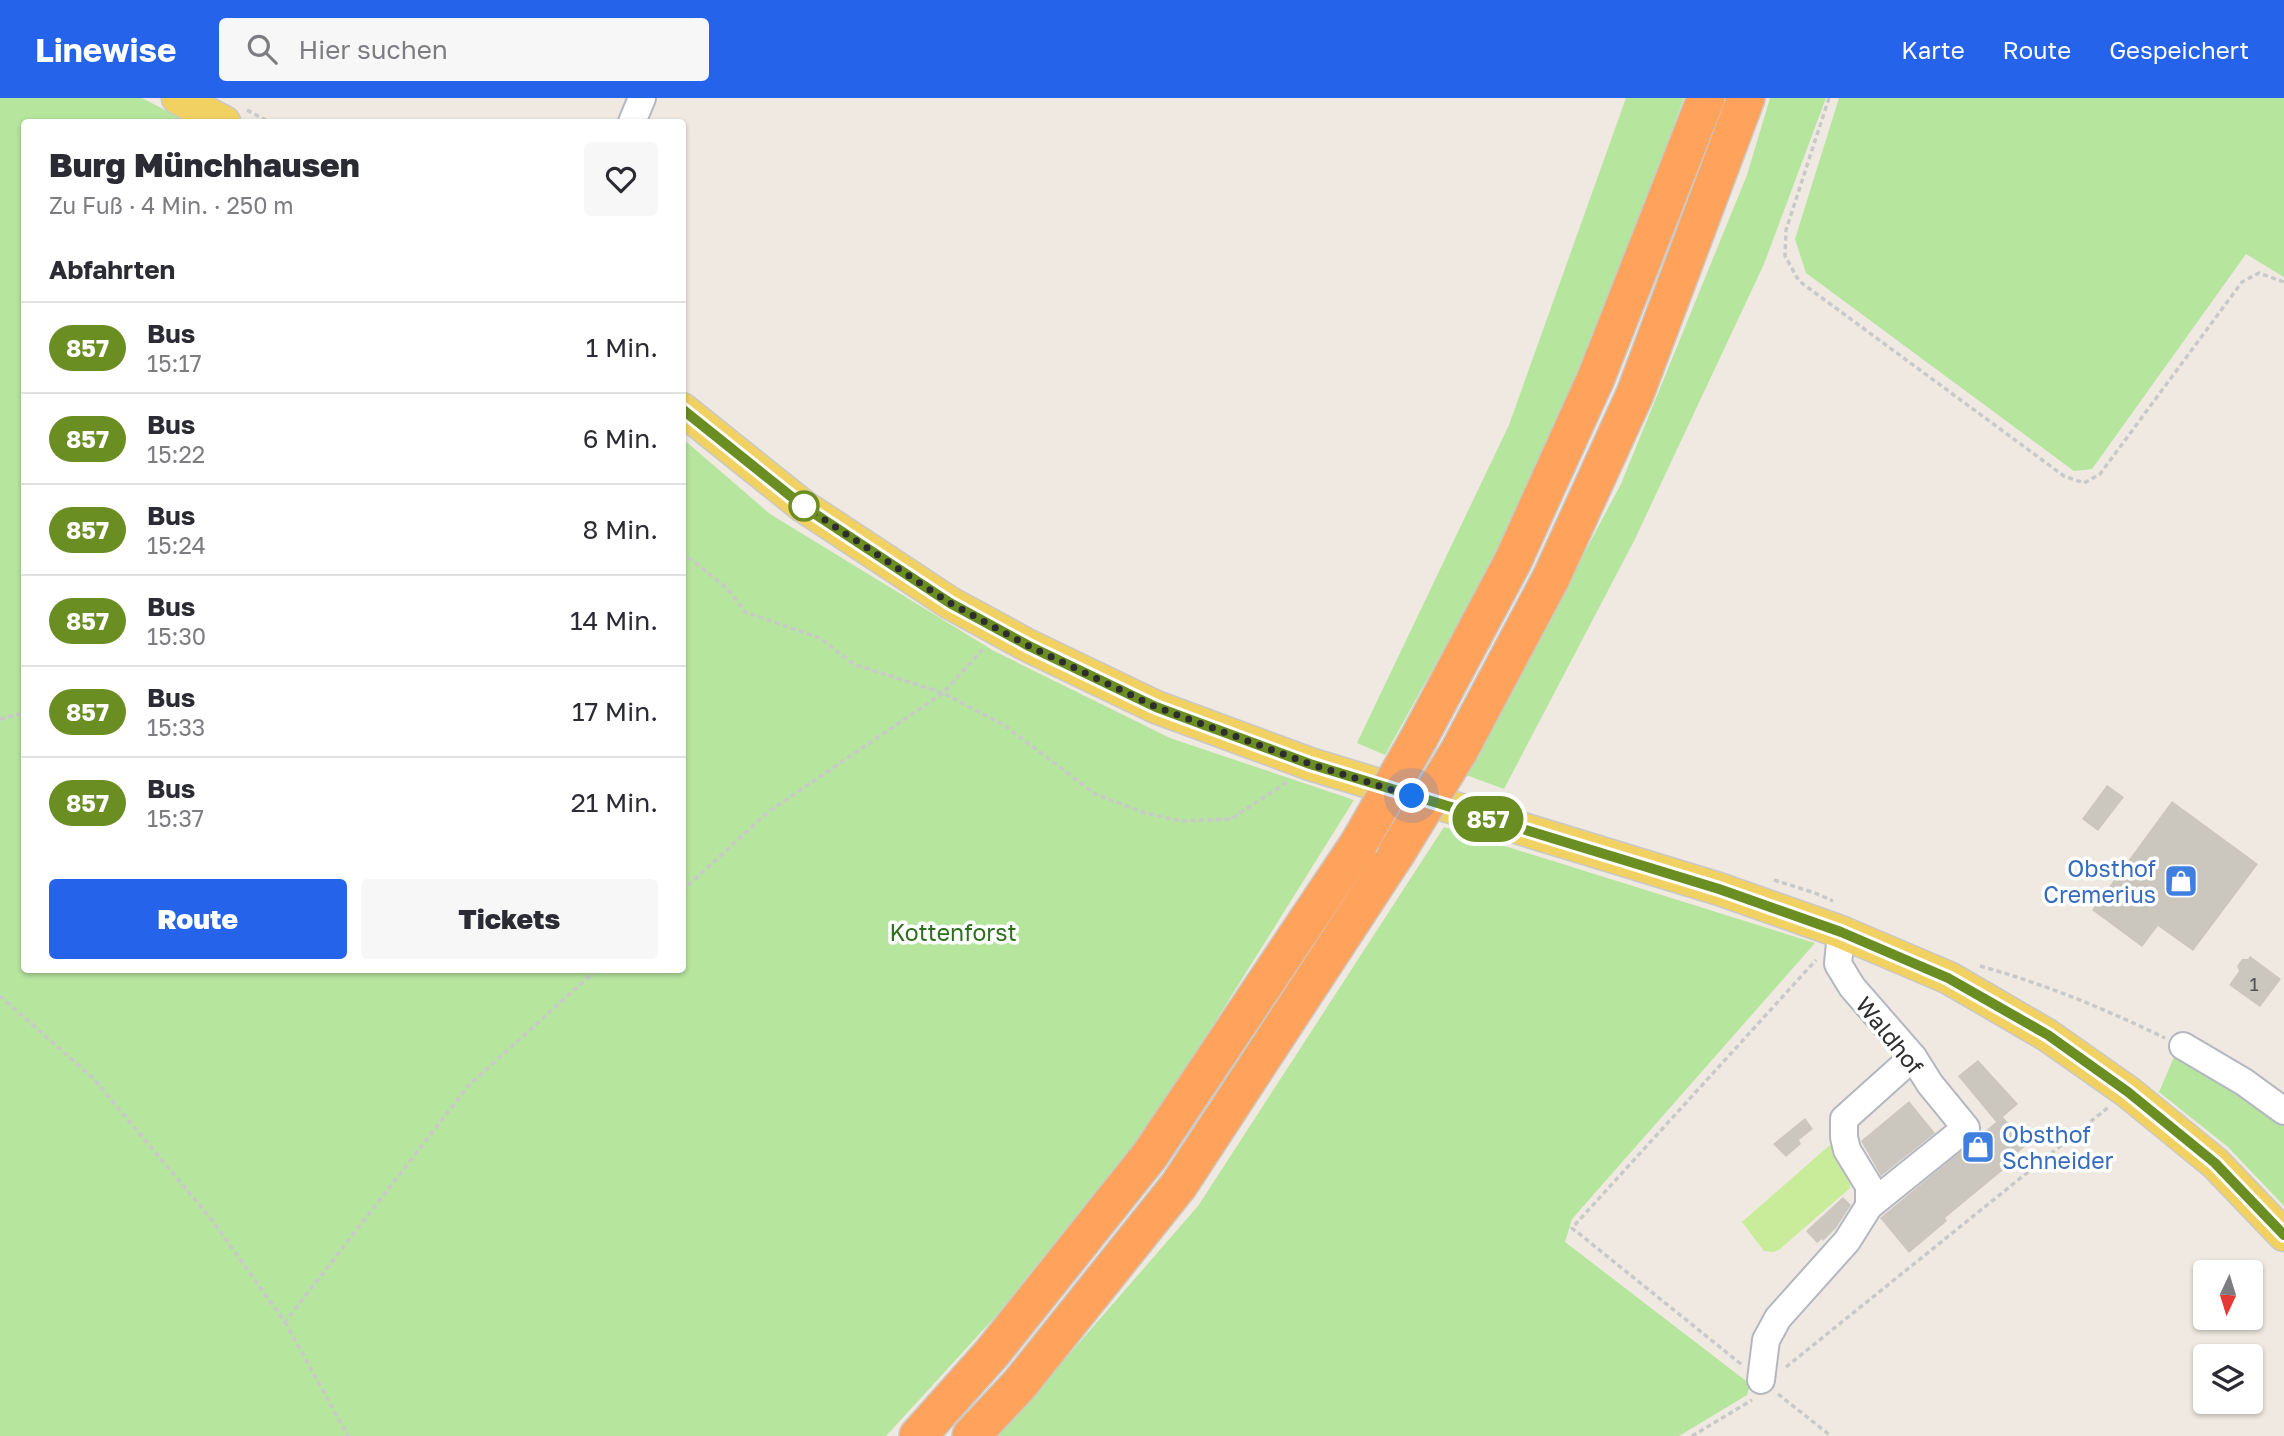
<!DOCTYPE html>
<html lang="de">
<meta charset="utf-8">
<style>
body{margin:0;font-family:"Golos Text",sans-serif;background:#f7f7f7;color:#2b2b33;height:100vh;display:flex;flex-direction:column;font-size:26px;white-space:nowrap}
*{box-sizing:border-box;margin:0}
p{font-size:23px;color:#7c7c81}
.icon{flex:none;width:38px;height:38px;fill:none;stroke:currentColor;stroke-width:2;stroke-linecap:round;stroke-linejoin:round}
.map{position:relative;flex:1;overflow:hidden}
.details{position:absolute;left:21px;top:21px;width:665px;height:854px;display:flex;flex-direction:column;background:#fff;border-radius:7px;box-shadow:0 2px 5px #0004}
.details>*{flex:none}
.badge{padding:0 14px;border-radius:23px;font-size:24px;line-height:46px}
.needle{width:46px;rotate:184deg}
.fabs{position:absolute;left:2193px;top:1162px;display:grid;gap:14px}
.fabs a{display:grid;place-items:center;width:70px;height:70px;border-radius:7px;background:#fff;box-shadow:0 2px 5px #0004;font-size:35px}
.you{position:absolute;width:35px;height:35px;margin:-18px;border:5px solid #fff;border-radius:50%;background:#1a73e8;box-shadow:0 0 0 10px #1a73e833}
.map>.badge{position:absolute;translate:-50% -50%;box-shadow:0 0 0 4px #fff}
h2{padding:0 28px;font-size:26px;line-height:63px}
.round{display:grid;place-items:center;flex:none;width:74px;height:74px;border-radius:7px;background:#f7f7f7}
.overview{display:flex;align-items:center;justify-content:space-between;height:119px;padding:0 28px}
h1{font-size:33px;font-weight:800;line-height:52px}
.primary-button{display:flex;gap:14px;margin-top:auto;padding:14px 28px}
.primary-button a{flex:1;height:80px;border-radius:7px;background:#2563eb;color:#fff;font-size:28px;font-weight:800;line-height:80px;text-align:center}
.primary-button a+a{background:#f7f7f7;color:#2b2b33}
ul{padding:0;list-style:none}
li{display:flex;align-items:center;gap:21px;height:91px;padding:0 28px;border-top:2px solid #e1e1e2}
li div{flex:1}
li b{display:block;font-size:26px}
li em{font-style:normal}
li .badge{min-width:77px;font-weight:700;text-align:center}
header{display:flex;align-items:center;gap:42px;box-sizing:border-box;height:98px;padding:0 35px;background:#2563eb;color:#fff}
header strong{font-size:33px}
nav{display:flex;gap:38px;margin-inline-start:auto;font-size:24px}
.search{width:490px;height:63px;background:#f7f7f7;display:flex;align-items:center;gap:18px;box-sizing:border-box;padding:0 24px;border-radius:7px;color:#7c7c81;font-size:26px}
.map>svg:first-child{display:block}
</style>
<header>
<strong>Linewise</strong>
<div class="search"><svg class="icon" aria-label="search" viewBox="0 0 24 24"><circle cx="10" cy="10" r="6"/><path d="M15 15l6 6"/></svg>Hier suchen</div>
<nav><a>Karte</a><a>Route</a><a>Gespeichert</a></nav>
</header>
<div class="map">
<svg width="2284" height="1338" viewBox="0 0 2284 1338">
<rect width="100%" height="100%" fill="#efe9e1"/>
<!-- green -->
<g fill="#b6e59e">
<polygon points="0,0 142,0 188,24 24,24 24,872 682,872 683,341 770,416 994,553 1170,640 1354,702 1155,1020 995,1219 886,1338 0,1338"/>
<polygon points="1626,0 1684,0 1591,251 1500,450 1385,657 1357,645 1509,327"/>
<polygon points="1770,0 1826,0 1764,166 1634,443 1504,691 1466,677 1621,386 1747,77"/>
<polygon points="1839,0 2284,0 2284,179 2246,156 2092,371 2074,373 1806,175 1795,141"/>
<polygon points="1444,729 1815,845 1572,1121 1565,1144 1750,1286 1747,1297 1679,1338 998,1338 1198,1108"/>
<polygon points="2174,959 2252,1000 2284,1024 2284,1108 2228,1049 2159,994"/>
</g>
<!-- pitch -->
<polygon fill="#c9ec9a" points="1831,1046 1851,1081 1850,1090 1780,1151 1774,1154 1764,1153 1742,1124"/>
<!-- building -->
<g fill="#cbc7bf">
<polygon points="2107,687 2124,699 2098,733 2082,721"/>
<polygon points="2172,703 2258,766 2193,853 2158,828 2142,849 2092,812"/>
<polygon points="2250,858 2281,881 2260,909 2229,887 2239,873 2237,868 2242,861 2248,861"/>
<polygon points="1978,962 2018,1006 2003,1019 2027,1047 2005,1065 2008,1068 1945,1120 1947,1123 1909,1155 1880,1120 1996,1024 1958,978"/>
<polygon points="1909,1003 1935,1035 1881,1078 1861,1043"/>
<polygon points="1805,1020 1813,1031 1799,1042 1801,1046 1786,1059 1773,1046"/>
<polygon points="1843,1099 1851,1107 1836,1130 1823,1143 1822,1141 1817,1145 1806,1133"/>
</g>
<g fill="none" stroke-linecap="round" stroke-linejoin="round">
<defs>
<g id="minor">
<polyline points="632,24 642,0"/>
<polyline points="1841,834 1838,866 1852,889 1913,959 1930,986 1966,1030 1869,1108"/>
<polyline points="2183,948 2244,984 2284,1013"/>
<polyline points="1761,1282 1766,1242 1778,1220 1847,1143 1869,1108 1869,1088 1847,1052 1844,1039 1844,1021 1913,959"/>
</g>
<g id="major">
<polyline points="178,0 224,24"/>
<polyline points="682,311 803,408 950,505 1029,548 1156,609 1310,666 1719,791 1841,834 1949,880 2047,937 2128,994 2215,1065 2284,1137"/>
</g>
<g id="highway">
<polyline points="1419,640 1513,463 1596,280 1706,0"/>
<polyline points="1459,653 1551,480 1635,296 1746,0"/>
<polyline points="918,1338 992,1255 1150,1057 1359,745"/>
<polyline points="971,1338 1019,1287 1179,1087 1397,754"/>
</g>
</defs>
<!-- minor casing -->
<use href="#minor" stroke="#b4b7c1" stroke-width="30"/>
<!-- major casing -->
<use href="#major" stroke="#c9c9c9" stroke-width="35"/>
<!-- highway casing -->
<use href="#highway" stroke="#c9c9c9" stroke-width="40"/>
<!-- path -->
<g stroke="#c9c9c9" stroke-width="3.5" stroke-dasharray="5 3.5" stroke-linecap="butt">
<polyline points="1829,0 1786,132 1785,158 1799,183 2064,378 2084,385 2100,376 2242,184 2259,175 2284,184"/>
<polyline points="247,12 269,24"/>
<polyline points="682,454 728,491 745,514 820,540 853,566 943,595 1004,627 1095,696 1145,715 1181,723 1231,721 1287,684"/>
<polyline points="0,621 24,615"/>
<polyline points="1774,782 1815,795 1833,803"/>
<polyline points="682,793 768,714 943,595 984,550"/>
<path d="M1980 868C2045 886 2105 911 2165 940"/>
<polyline points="0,898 93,980 212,1122 285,1224 469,987 596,872"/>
<polyline points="285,1224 348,1338"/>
<polyline points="1741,1266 1572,1130 1816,862"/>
<polyline points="1786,1269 2110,1008"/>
<polyline points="1778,1296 1831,1338"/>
<polyline points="1692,1338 1752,1302"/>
</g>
<!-- minor -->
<use href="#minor" stroke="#fff" stroke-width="26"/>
<!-- major -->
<use href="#major" stroke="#f2d163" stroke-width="32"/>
<!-- highway -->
<use href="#highway" stroke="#ffa35c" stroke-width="37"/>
<defs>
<g id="highway-bridge">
<polyline points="1359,745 1419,640"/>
<polyline points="1397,754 1459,653"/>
</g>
</defs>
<!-- highway-bridge casing -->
<use href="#highway-bridge" stroke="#c9c9c9" stroke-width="40" stroke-linecap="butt"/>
<!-- highway-bridge -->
<use href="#highway-bridge" stroke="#ffa35c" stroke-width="37"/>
</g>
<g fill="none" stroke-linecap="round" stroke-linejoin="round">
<defs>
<polyline id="line" points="682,311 803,408 950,505 1029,548 1156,609 1310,666 1719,791 1841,834 1948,880 2048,937 2128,994 2215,1065 2284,1137"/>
</defs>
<!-- line casing -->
<use href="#line" stroke="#fff" stroke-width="16"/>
<!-- line -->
<use href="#line" stroke="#6b8e23" stroke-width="10"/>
<!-- walk -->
<polyline stroke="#2e2e2e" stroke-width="7" stroke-dasharray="0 12.6" points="804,408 950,505 1029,548 1156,609 1310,666 1412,698"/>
</g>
<!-- icons -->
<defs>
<symbol id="shop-square" viewBox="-11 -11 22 22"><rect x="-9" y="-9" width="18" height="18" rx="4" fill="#3f7fe0" stroke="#fff"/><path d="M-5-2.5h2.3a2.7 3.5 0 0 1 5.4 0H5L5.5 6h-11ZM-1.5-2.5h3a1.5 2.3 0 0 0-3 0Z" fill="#fff"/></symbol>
</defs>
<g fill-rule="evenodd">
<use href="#shop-square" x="2162" y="764" width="38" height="38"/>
<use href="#shop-square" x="1959" y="1030" width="38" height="38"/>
</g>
<!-- markers -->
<circle fill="#fff" stroke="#6b8e23" stroke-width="3.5" cx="804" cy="408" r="14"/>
<g text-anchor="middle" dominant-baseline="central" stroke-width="7" stroke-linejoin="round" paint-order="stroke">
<!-- number labels -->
<g font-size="19" fill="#555452">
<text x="2254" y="885">1</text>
</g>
<!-- shop labels -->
<g font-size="23" fill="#366cbe" stroke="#fff" text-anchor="end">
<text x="2156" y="770">Obsthof<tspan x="2156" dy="26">Cremerius</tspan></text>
<text x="2002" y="1036" text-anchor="start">Obsthof<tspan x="2002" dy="26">Schneider</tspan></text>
</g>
<!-- park labels -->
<g font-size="23" fill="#2c6e1b" stroke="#fff">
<text x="953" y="834">Kottenforst</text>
</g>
<!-- street labels -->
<g font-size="23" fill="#2e2e2e" stroke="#fff">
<text transform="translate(1890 937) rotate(51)">Waldhof</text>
</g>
</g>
</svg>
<div class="fabs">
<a><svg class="needle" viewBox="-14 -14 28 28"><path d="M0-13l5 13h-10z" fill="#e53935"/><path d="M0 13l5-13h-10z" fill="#7c7c81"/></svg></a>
<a><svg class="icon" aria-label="layers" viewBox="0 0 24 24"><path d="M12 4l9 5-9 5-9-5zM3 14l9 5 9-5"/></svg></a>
</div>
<div class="you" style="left:1412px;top:698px"></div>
<b class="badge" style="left:1488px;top:721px;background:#6b8e23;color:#fff">857</b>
<section class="details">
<div class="overview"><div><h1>Burg Münchhausen</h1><p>Zu Fuß · 4 Min. · 250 m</p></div><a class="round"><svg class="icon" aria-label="heart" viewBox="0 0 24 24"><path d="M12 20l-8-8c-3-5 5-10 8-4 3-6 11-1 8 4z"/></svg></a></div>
<h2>Abfahrten</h2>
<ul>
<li><span class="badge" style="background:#6b8e23;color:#fff">857</span><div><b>Bus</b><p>15:17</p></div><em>1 Min.</em></li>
<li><span class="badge" style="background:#6b8e23;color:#fff">857</span><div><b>Bus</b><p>15:22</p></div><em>6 Min.</em></li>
<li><span class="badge" style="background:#6b8e23;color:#fff">857</span><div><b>Bus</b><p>15:24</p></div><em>8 Min.</em></li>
<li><span class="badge" style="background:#6b8e23;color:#fff">857</span><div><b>Bus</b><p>15:30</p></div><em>14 Min.</em></li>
<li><span class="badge" style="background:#6b8e23;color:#fff">857</span><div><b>Bus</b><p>15:33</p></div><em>17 Min.</em></li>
<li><span class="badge" style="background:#6b8e23;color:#fff">857</span><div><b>Bus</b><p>15:37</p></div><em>21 Min.</em></li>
</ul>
<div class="primary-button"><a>Route</a><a>Tickets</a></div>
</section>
</div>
